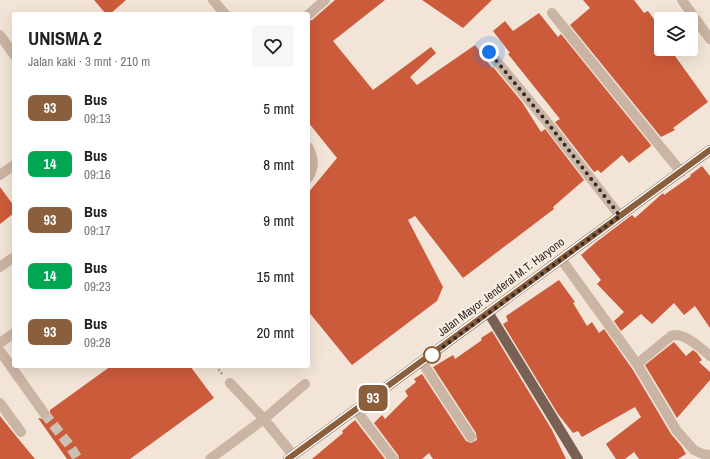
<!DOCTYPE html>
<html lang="id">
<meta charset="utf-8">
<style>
body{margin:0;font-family:"Archivo Narrow",sans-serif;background:#f6f6f6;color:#222;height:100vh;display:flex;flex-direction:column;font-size:15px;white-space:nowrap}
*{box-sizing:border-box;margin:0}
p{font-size:13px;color:#767676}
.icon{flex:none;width:22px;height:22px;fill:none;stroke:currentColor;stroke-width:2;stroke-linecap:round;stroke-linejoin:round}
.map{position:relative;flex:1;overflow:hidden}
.side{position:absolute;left:12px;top:12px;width:298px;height:356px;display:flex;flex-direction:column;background:#fff;border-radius:4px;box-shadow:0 4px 16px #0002}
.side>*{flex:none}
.badge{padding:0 8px;border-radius:6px;font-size:14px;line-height:26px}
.controls{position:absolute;left:654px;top:12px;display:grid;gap:8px}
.controls a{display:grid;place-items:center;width:44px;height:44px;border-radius:4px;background:#fff;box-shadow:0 4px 16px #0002;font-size:20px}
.you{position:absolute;width:20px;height:20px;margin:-10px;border:3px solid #fff;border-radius:50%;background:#1a73e8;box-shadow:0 0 0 6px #1a73e833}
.map>.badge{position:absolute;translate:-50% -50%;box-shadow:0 0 0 2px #fff}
.round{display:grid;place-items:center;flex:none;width:42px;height:42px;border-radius:4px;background:#f6f6f6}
.headline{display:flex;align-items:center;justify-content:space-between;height:68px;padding:0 16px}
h1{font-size:19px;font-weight:700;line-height:30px}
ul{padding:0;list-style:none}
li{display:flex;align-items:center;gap:12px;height:56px;padding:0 16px}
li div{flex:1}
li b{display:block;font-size:15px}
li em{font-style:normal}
li .badge{min-width:44px;font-weight:700;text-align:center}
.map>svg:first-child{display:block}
</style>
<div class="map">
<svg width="710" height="459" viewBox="0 0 710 459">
<rect width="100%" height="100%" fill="#f2e5d7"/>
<!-- building -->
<g fill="#cc5b3b">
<polygon points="94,0 126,0 110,14 106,14"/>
<polygon points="335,0 385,0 333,41 373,90 431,47 436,53 410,77 417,85 475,45 492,68 493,67 522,102 541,132 545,129 584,180 553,207 554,209 463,278 415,216 408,220 443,287 437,301 352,365 308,311 308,193 337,158 308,122 308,21 312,20"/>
<polygon points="422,0 492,0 463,28"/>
<polygon points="583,0 634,0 644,13 648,11 661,29 661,49 670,49 708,102 673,128 675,130 661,137 570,25 590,8"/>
<polygon points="539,13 558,37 561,34 650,144 651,146 629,163 622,155 601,173 598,170 594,172 555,122 560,119 508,54 510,53 493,31 505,21 513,31"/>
<polygon points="702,166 710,176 710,328 695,306 684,315 674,303 652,324 641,314 621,331 614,321 624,312 597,284 601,280 581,255 595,243 632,215 635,218 663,193 664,195 691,176 690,175"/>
<polygon points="0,187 14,206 14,213 0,224"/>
<polygon points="559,280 575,302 573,303 587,326 592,322 599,333 604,329 633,370 671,434 682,447 686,454 678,459 639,459 634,452 625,459 616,459 606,444 641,417 635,407 582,437 578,431 573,433 558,414 503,324 508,321 506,316"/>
<polygon points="492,331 552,430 566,459 433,459 429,453 422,459 399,459 398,455 374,423 382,415 385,419 408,396 405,391 416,382 414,379 422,374 466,441 471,443 477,440 476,433 433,367 453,355 455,359 482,340 481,338"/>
<polygon points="674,342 686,356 693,350 697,353 702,360 699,362 710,372 710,380 677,418 645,365"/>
<polygon points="111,366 190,366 214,398 130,459 67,459 38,418 44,419 47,418 50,415 50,410"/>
<polygon points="0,416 16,436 35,459 0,459"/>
<polygon points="355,420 385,459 312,459 343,433 342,431"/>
</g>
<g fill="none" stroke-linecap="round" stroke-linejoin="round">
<!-- minor-tunnel -->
<polyline stroke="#ccc0b3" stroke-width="10" stroke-dasharray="10 5" stroke-linecap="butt" points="44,413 70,446 78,459"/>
<!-- path -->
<polyline stroke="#b69e8d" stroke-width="2.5" stroke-dasharray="2 2" stroke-linecap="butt" points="216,366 223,375"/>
<!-- minor -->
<g stroke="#cab4a3" stroke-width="10">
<polyline points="213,0 225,14"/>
<polyline points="682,0 710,39"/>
<polyline points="552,13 681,172"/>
<polyline points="308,15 325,0"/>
<polyline points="0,35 14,55"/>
<polyline points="489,52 547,122 620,216"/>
<path d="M308 147C314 158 315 167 308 178"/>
<polyline points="0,175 14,165"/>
<polyline points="561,259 637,364 677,431 694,450 703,454 710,455"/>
<polyline points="0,267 14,257"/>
<polyline points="0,343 14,333"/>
<polyline points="0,351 44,413"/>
<polyline points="422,362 471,437"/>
<path d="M637 364 671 336C683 331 701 348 710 356"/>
<polyline points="230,383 264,419 293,455"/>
<polyline points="0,403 21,432"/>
<polyline points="356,410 393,459"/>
<polyline points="210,459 264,419 305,384"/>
</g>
<!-- major -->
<g stroke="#786055" stroke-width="10">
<polyline points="488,312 578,459"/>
<polyline points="288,459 710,150"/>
</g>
</g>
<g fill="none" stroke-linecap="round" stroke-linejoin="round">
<defs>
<polyline id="line" points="288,459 710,150"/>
</defs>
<!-- line casing -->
<use href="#line" stroke="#fff" stroke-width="9"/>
<!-- line -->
<use href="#line" stroke="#8b5e3c" stroke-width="6"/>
<!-- walk -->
<polyline stroke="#352a25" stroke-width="4" stroke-dasharray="0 7.2" points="432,355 620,216 547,122 489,52"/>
</g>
<!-- markers -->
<circle fill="#fff" stroke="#8b5e3c" stroke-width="2" cx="432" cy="355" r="8"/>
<g text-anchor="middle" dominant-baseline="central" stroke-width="4" stroke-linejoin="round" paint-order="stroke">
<!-- street labels -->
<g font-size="12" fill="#352a25" stroke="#faefe3">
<text transform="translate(501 287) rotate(-37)">Jalan Mayor Jenderal M.T. Haryono</text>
</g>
</g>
</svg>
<div class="controls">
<a><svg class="icon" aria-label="layers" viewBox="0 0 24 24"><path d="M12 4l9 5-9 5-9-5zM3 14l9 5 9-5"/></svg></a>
</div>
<div class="you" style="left:489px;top:52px"></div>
<b class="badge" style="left:373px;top:398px;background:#8b5e3c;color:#fff">93</b>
<section class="side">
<div class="headline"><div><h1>UNISMA 2</h1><p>Jalan kaki · 3 mnt · 210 m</p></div><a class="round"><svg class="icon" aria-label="heart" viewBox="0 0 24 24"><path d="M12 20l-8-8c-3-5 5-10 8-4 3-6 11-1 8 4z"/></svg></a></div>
<ul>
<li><span class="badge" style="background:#8b5e3c;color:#fff">93</span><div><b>Bus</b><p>09:13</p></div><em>5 mnt</em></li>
<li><span class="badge" style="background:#00a651;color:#fff">14</span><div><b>Bus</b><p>09:16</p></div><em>8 mnt</em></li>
<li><span class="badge" style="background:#8b5e3c;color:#fff">93</span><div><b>Bus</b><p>09:17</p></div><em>9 mnt</em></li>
<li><span class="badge" style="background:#00a651;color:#fff">14</span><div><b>Bus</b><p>09:23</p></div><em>15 mnt</em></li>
<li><span class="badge" style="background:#8b5e3c;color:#fff">93</span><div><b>Bus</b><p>09:28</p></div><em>20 mnt</em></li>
</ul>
</section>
</div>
